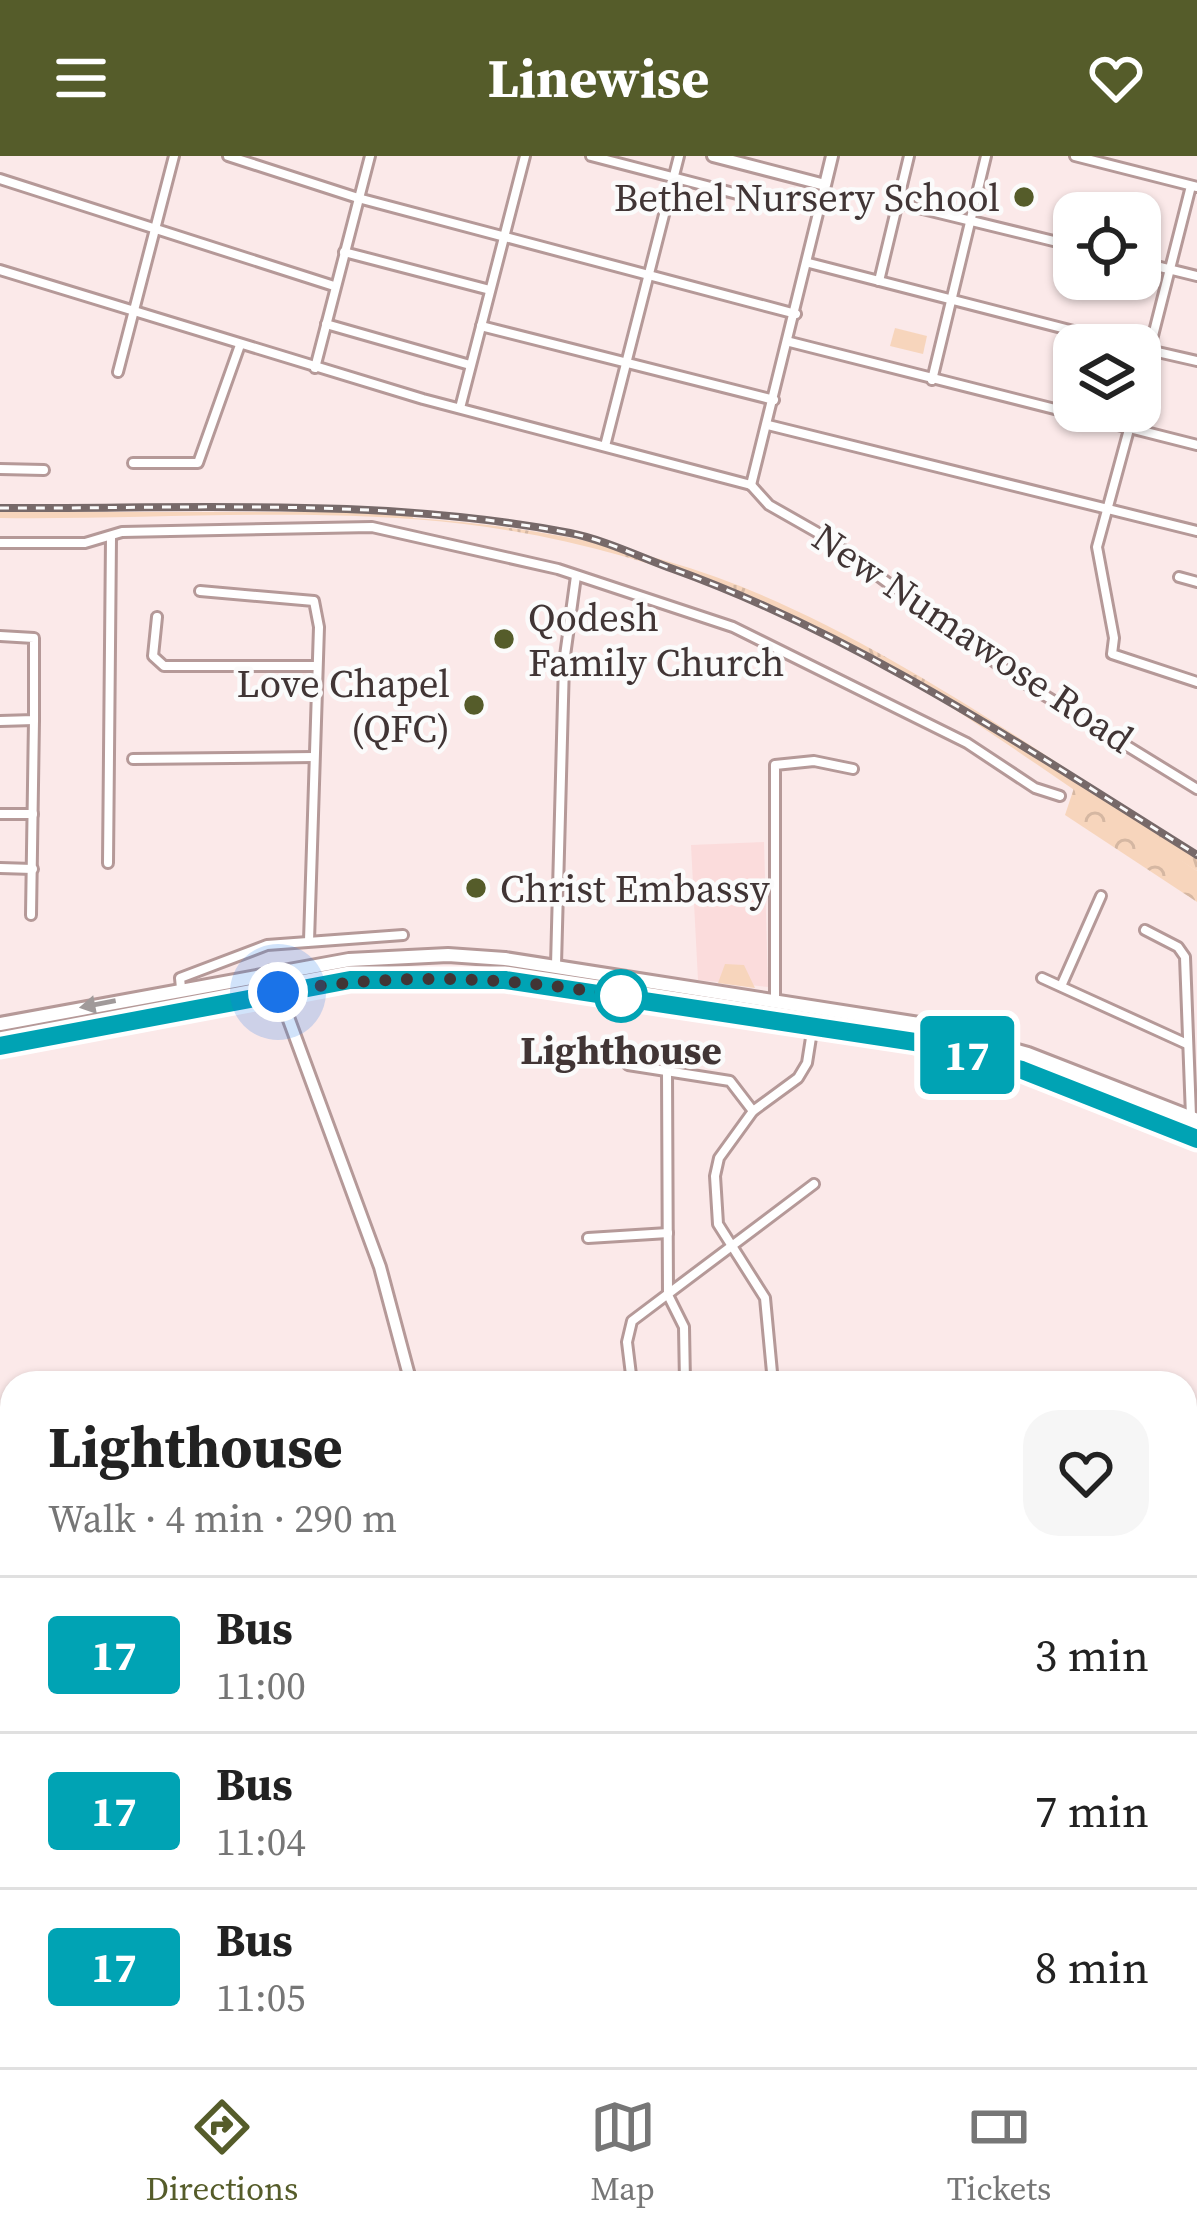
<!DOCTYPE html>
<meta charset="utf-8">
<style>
body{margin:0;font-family:"Source Serif 4",serif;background:#f6f6f6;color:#222;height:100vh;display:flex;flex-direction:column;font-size:45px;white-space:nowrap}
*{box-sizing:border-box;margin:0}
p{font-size:39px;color:#767676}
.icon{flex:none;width:66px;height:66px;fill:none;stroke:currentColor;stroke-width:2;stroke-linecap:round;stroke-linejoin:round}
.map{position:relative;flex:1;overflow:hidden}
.sheet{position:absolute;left:0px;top:1215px;width:1197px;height:696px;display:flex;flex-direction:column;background:#fff;border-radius:36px 36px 0 0;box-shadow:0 3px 9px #0004}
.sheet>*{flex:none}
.badge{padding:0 24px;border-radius:9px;font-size:42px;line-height:78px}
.tools{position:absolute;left:1053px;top:36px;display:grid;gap:24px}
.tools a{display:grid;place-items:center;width:108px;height:108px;border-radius:24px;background:#fff;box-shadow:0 3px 9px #0004;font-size:60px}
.you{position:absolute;width:60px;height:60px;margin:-30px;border:9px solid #fff;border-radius:50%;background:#1a73e8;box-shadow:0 0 0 18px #1a73e833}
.map>.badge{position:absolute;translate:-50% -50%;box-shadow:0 0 0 6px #fff}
.round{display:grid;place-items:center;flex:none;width:126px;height:126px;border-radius:36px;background:#f6f6f6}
.summary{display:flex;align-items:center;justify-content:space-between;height:204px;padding:0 48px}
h1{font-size:57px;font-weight:700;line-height:90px}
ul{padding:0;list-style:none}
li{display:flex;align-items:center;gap:36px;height:156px;padding:0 48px;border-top:3px solid #e0e0e0}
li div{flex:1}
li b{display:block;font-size:45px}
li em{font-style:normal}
li .badge{min-width:132px;font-weight:700;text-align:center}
header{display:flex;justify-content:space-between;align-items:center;height:156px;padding:0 48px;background:#555c2a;color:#fff;font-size:54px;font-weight:700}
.tab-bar{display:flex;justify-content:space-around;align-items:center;height:168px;border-top:3px solid #e0e0e0;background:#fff;font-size:33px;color:#767676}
.tab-bar a{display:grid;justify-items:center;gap:6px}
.tab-bar .on{color:#555c2a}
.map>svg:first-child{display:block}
</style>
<header><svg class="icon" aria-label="menu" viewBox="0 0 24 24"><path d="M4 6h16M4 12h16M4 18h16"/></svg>Linewise<svg class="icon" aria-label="heart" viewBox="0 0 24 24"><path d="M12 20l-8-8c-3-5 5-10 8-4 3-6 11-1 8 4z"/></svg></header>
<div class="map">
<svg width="1197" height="1911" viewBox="0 0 1197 1911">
<defs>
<pattern id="grass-tufts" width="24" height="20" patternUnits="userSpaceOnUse" patternTransform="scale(3)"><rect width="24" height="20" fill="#f7d5bc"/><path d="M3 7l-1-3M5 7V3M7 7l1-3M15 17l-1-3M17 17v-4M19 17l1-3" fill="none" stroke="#d5b7a2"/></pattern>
<pattern id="forest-crowns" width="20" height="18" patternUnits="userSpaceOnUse" patternTransform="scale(3)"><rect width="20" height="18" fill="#f7d5bc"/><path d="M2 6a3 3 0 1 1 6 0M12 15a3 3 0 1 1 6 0" fill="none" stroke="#d5b7a2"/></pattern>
</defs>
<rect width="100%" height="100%" fill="#fbe9e9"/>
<!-- built -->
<g fill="#fbdcdc">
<polygon points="764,686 768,831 698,824 691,689"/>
<polygon points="1002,1899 1065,1899 1086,1911 994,1911"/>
</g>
<!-- grass -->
<g fill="url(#grass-tufts)">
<path d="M0 356H412L413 362C517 369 618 386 716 421 879 480 1051 604 1197 699V715C1047 622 904 502 737 438 650 405 557 379 464 368 317 350 150 364 0 362Z"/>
<polygon points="725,808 744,809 755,832 718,827"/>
</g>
<!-- forest -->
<polygon fill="url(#forest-crowns)" points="1074,632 1197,715 1197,746 1065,659"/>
<!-- pitch -->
<polygon fill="#f7d5bc" points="895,172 927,180 923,198 890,190"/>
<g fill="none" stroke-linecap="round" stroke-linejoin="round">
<!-- river -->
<g stroke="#e08ac2" stroke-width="15">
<polyline points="1185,1471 1197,1465"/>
<polyline points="0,1782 12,1781"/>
</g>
<defs>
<g id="street">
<polyline points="228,0 358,42 796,158"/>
<polyline points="591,0 764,45"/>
<polyline points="1075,0 1197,31"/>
<polyline points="0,23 334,130"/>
<polyline points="898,47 1074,90"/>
<polyline points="344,96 490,134"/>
<polyline points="1140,106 1197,120"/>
<polyline points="809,107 1128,189"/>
<polyline points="0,114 423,243 751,329"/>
<polyline points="879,125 909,0"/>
<polyline points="326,168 470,209"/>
<polyline points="481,170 774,244"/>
<polyline points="790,186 1197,289"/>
<polyline points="1140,192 1197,205"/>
<polyline points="315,212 370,0"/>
<polyline points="118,216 174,0"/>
<polyline points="932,224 986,0"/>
<polyline points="1140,231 1191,30"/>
<polyline points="460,252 525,0"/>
<polyline points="1134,255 1097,391 1114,482 1112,498 1197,526"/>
<polyline points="768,269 1197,375"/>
<polyline points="605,290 679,0"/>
<polyline points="133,307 198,307 240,189"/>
<polyline points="0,313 44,314"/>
<polyline points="751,329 769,349 827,382 1018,523 1197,633"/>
<polyline points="751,329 825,29"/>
<polyline points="0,387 85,387 122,376 372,371 558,413 733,471 967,587 1035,632 1060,640"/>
<polyline points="1179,421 1197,426"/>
<polyline points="200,435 314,445 319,471 309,785"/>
<polyline points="157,461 153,500 164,510 315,510"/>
<polyline points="0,480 34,482 34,564 0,565"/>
<polyline points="133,603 314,601"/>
<polyline points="0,658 33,658"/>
<polyline points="108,707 111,382"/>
<polyline points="0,712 33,713"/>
<polyline points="31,759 34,564"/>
<polyline points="1145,774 1178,791 1185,801 1191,960"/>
<polyline points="556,809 564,507 576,420"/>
<polyline points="1042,822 1187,888"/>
<polyline points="1062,828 1101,740"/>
<polyline points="181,832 180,822 267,789 403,779"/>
<polyline points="775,845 775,609 814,605 853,613"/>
<polyline points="628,909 730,925 753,955"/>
<polyline points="667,915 668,1139 684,1171 685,1227"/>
<polyline points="588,1082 668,1077"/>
<polyline points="632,1227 627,1186 632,1165 814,1028"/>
<polyline points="773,1227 765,1142 718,1068 715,1020 719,1002 753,955 798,922 807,907 813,869"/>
<polyline points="0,1314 12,1310"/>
<polyline points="0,1441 12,1436"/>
<polyline points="0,1455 12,1489"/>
<polyline points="0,1640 12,1647"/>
<polyline points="0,1853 12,1849"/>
<polyline points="836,1899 876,1911"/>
<polyline points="632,1906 683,1911"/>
<polyline points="632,1911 632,1899"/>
<polyline points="1136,1911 1144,1899"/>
</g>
<g id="secondary">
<polyline points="713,0 825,29 832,0"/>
<polyline points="271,815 380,1111 411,1227"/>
<polyline points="239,1911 261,1899"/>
</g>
<g id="primary">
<polyline points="0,868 349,804 448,799 505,803 919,868 1028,898 1197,964"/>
<polyline points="0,889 350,824 505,823 915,886 1022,914 1197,983"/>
</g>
</defs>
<!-- street casing -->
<use href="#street" stroke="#b59998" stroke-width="14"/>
<!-- secondary casing -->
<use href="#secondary" stroke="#b59998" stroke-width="16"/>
<!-- primary casing -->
<use href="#primary" stroke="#b59998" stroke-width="18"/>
<!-- street -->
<use href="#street" stroke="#fff" stroke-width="8"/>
<!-- secondary -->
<use href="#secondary" stroke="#fff" stroke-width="10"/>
<!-- primary -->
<use href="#primary" stroke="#fff" stroke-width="12"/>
<defs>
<path id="rail" d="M0 352C189 353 383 341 570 377 605 384 640 401 673 413 862 481 1027 593 1197 699"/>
</defs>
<!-- rail casing -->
<use href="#rail" stroke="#776969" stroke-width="8"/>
<!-- rail -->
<use href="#rail" stroke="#fbfbfb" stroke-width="3" stroke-dasharray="9" stroke-linecap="butt"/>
</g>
<!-- one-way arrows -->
<defs><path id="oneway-solid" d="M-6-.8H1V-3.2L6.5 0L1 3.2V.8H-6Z" transform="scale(3)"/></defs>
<use fill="#a09a9a" href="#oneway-solid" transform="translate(98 848) rotate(169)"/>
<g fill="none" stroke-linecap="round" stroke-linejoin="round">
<defs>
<polyline id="line" points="0,890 350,824 505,824 915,886 1022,914 1197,983"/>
</defs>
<!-- line casing -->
<use href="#line" stroke="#fff" stroke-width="27"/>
<!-- line -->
<use href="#line" stroke="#00a3b4" stroke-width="18"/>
<!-- walk -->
<path stroke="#413535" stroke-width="12" stroke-dasharray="0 21.6" d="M278 836C397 816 509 820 627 841L621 840"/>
</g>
<!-- markers -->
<g fill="#555c2a" stroke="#fbfbfb" stroke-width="4.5">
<circle cx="1024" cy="41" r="12"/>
<circle cx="504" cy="483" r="12"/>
<circle cx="474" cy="549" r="12"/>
<circle cx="476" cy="732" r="12"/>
</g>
<circle fill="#fff" stroke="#00a3b4" stroke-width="6" cx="621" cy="840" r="24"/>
<g text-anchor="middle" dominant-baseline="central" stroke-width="9" stroke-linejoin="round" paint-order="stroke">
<!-- poi labels -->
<g font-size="39" fill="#413535" stroke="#fbfbfb" text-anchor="end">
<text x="1000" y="41">Bethel Nursery School</text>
<text x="528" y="461" text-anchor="start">Qodesh<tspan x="528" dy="45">Family Church</tspan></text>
<text x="450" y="527">Love Chapel<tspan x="450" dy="45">(QFC)</tspan></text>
<text x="500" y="732" text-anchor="start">Christ Embassy</text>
</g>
<!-- street labels -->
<g font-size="39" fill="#413535" stroke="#fbfbfb">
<text transform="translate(973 482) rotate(34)">New Numawose Road</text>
</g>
<!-- stop labels -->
<g font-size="39" font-weight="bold" fill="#413535" stroke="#fbfbfb">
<text x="621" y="894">Lighthouse</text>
</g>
</g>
</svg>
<div class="tools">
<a><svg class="icon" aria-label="locate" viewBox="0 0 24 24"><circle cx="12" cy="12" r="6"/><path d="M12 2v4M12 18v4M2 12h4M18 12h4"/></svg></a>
<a><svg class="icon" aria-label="layers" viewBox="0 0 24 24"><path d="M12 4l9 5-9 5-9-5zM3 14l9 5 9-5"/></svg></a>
</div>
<div class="you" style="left:278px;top:836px"></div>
<b class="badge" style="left:967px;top:899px;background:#00a3b4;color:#fff">17</b>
<section class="sheet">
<div class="summary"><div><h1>Lighthouse</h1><p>Walk · 4 min · 290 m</p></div><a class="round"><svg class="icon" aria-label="heart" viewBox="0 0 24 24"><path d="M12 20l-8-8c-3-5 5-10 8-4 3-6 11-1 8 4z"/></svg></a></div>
<ul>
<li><span class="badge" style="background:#00a3b4;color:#fff">17</span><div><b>Bus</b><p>11:00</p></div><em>3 min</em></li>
<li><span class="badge" style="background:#00a3b4;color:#fff">17</span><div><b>Bus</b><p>11:04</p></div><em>7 min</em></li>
<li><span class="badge" style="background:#00a3b4;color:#fff">17</span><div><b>Bus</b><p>11:05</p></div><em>8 min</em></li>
</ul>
</section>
</div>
<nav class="tab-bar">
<a class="on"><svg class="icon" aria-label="directions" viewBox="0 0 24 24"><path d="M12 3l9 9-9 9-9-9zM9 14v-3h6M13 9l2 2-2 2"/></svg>Directions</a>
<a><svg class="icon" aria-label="map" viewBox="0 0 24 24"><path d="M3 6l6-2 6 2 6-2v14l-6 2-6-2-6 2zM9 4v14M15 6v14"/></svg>Map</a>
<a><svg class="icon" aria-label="tickets" viewBox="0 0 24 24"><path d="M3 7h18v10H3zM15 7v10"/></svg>Tickets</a>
</nav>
